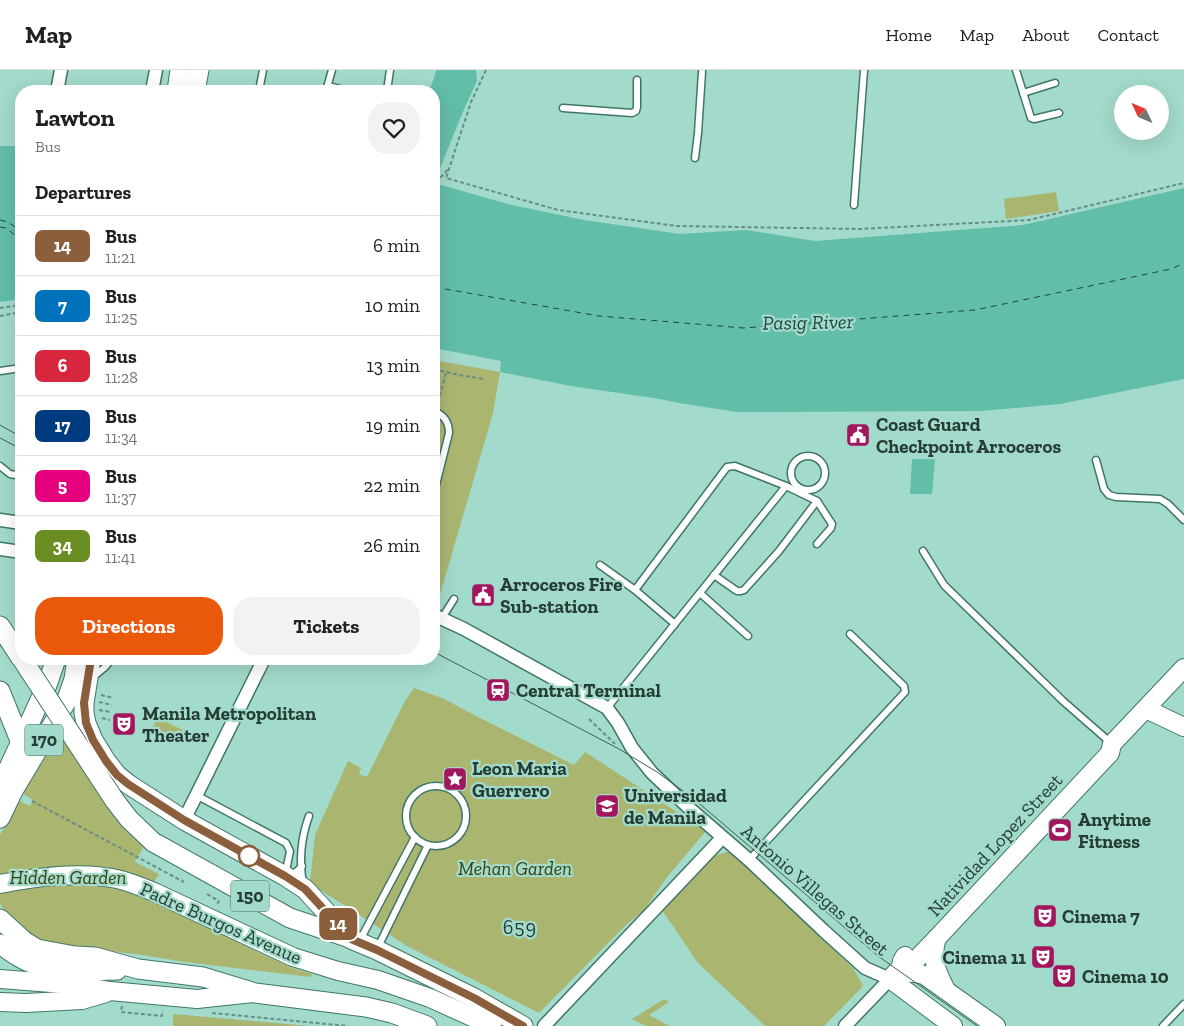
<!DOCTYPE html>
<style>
body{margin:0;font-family:"Zilla Slab",serif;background:#f2f2f2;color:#202124;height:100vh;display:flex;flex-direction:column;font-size:19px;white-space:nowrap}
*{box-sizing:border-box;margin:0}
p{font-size:16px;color:#757577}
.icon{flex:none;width:28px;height:28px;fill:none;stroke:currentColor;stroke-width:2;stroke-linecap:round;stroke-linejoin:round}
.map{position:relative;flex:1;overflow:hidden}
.sheet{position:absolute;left:15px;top:15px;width:425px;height:580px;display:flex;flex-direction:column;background:#fff;border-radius:20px;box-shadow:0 5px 20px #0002}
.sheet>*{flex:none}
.badge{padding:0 10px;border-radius:8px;font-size:18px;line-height:32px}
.needle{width:32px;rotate:314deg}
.buttons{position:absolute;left:1114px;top:15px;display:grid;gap:10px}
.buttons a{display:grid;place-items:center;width:55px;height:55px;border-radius:50%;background:#fff;box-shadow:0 5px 20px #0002;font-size:25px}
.map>.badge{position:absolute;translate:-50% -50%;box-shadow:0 0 0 2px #fff}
h2{padding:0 20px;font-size:19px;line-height:45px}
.round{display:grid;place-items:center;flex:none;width:52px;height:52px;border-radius:20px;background:#f2f2f2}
.headline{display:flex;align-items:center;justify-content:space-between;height:85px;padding:0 20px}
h1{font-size:24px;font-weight:800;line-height:38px}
.button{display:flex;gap:10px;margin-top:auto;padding:10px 20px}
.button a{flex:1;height:58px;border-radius:20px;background:#ea580c;color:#fff;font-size:20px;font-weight:800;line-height:58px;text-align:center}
.button a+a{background:#f2f2f2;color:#202124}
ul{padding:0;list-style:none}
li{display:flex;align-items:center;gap:15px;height:60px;padding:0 20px;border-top:1px solid #e0e0e0}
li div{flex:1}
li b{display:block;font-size:19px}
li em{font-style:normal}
li .badge{min-width:55px;font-weight:700;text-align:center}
header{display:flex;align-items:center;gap:30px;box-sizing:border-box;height:70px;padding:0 25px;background:#fff;border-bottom:1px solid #e0e0e0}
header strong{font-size:24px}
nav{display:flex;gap:28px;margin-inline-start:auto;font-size:18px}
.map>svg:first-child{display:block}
</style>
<header>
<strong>Map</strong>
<nav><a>Home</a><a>Map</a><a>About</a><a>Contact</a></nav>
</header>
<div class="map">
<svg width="1184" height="956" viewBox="0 0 1184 956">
<rect width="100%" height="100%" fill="#a2dacb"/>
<!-- green -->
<g fill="#aab670">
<polygon points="1056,122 1059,141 1006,149 1004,129"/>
<polygon points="434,290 500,302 493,343 439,528 434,526"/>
<polygon points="414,618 442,628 478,647 574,695 585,682 706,761 668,806 643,841 626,855 539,943 407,876 310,813 315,765 348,691 361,698 359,704 367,707 405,631"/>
<polygon points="158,648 183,660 177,672 152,659"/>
<polygon points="56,656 118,751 130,764 144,776 135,792 159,804 154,812 153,827 260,883 295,899 312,904 311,907 185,892 136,884 57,876 34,868 4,841 0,833 0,765 18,730 30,736 33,730 22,723"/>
<polygon points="730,781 853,898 863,916 824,956 765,956 698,893 662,840 713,786"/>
<polygon points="664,929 669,932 649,945 670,956 646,956 632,949"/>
<polygon points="173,944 310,956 173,956"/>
</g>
<!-- water -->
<g fill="#62bea9">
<polygon points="436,0 476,0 477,11 462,44 434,113 512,135 584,150 680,164 746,160 815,171 1023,155 1184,118 1184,309 1060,334 981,341 737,342 679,333 660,329 571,316 500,302 501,291 434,278 434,21 429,21 434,8"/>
<polygon points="0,76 21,76 21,229 0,232"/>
<polygon points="912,389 935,389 932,424 910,424"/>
</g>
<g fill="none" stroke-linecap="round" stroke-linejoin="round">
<!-- ferry -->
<g stroke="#1f483f" stroke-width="1" stroke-dasharray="6 5" stroke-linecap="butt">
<polyline points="0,150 8,152 21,161"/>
<polyline points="0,157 6,158 21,170"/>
<polyline points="434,217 599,246 744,258 975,240 1171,199 1184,193"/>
</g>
<defs>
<g id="lane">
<polyline points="1016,0 1031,48 1034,49 1059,43"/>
<polyline points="328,16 348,21"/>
<polyline points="259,21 263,0"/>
<polyline points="326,21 332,0"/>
<polyline points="387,21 390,0"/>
<polyline points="1023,23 1055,13"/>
<polyline points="563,38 632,43 636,41 637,37 637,10"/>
<polyline points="695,88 698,63 702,2"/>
<polyline points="854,135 864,0"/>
<polyline points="0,301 21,298"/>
<path d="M434 341C444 345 449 352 449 363L434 423"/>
<circle cx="808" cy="403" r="17"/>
<polyline points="1096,390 1104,419 1109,425 1116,427 1160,429 1168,434 1184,450"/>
<polyline points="0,396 10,404 21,406"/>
<polyline points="923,481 944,515 1063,631 1111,673"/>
<polyline points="600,495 635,520"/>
<polyline points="714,505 737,521 741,521 744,520 779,481 817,431"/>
<polyline points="700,523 748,566"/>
<polyline points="442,548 454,529"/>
<polyline points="675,554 635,520 727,397 735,396 786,416 817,431 832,454 831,458 817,474"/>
<polyline points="93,607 104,598 112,589"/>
<polyline points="607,638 786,416"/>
<circle cx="436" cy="746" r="30"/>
<path d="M196 725 286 773 290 781 285 806C293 805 297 802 302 796"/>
<polyline points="749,790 905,622 904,616 850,564"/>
<path d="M303 814C299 791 301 768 309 746"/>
<polyline points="360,870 415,767"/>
<polyline points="377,879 428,775"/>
<polyline points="1163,956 1184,934"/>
</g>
<g id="street">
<polyline points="57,21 61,0"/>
<polyline points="152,21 156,0"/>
<polyline points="0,450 21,453"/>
<polyline points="0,479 21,482"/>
<polyline points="434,545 464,559 607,638 618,653 632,678 652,703 689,738 749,790 824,861 865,898 890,909 845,956"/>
<polyline points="184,750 264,589"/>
<polyline points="544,956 722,768"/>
</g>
<g id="secondary">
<polyline points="1146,639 1184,657"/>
<path d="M0 814C37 807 80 801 117 809 130 812 142 817 154 822L293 887 338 901 378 910 430 928 492 956"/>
<path d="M937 868C930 889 937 902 946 920"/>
<polyline points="901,897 912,894 937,868 1110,683 1112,674 1184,598"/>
<path d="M897 906C907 902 913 902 924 905L996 956"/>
<polyline points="0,909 77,915 110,921 197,929 253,923"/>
<polyline points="890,909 901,897 902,891 905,886"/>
<polyline points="890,909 953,956"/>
<polyline points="0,932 26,933 82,930 106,923"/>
</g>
<g id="primary">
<polyline points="177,21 180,0"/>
<polyline points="195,21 199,0"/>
<polyline points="0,556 21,588"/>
<polyline points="91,589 84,633 84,643 86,653 93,670 106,691 117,705 128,714 184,750 285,806 305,819 351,869 377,880 474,928 523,956"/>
<polyline points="0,621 21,673"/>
<polyline points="0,717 47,615 56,589"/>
<polyline points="0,748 13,721 66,632 74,609 77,589"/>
<polyline points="153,772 290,848 347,867"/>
<polyline points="0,849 24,871 37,879 75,886 95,887 138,899 203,907 255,923 366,937 392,943 427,956"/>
<path d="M0 874C11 882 23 891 37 895 62 902 91 901 117 900"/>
</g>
</defs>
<!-- lane casing -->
<use href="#lane" stroke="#407669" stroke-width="9"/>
<!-- street casing -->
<use href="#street" stroke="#407669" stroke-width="15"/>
<!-- secondary casing -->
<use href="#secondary" stroke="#407669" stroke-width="20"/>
<!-- primary casing -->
<use href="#primary" stroke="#407669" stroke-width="21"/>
<!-- path -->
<g stroke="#678f84" stroke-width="2" stroke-dasharray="4 2.5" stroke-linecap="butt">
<polyline points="486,0 471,32 446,108 558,140 677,156 860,159 1029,150 1184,113"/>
<path d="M434 109C441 110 445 102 449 98"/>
<polyline points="0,238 21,235"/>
<polyline points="0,246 21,242"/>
<polyline points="434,299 459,305 484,309"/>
<polyline points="438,332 446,303"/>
<polyline points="101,625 113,628"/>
<polyline points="99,632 112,635"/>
<polyline points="99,640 111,642"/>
<polyline points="102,648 110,650"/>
<polyline points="589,649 615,674"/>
<polyline points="32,731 184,812"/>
<polyline points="207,824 219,831 217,834"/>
<polyline points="122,936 121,942 162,946 163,941"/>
<polyline points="212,943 348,956"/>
</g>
<!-- lane -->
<use href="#lane" stroke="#fff" stroke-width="6"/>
<!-- street -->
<use href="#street" stroke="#fff" stroke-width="12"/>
<!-- secondary -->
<use href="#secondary" stroke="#fff" stroke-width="18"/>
<!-- primary -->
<use href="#primary" stroke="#fff" stroke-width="19"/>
<!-- tram -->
<g stroke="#405e56" stroke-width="1">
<polyline points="0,355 21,367"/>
<polyline points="0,368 21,379"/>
<polyline points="434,582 619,679 657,702 694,729 878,886 977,956"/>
</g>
<defs>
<polyline id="primary-bridge" points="22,589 115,731 129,749 153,772"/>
</defs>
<!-- primary-bridge casing -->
<use href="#primary-bridge" stroke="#407669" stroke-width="21" stroke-linecap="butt"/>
<!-- primary-bridge -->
<use href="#primary-bridge" stroke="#fff" stroke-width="19"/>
</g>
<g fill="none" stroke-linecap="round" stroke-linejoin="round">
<defs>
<polyline id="line" points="91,589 84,633 86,653 93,670 106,691 117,705 128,714 184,750 285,806 305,819 351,869 377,880 474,928 523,956"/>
</defs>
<!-- line casing -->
<use href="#line" stroke="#fff" stroke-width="11"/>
<!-- line -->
<use href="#line" stroke="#8b5e3c" stroke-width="8"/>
</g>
<!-- icons -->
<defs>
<symbol id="civic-square" viewBox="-11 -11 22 22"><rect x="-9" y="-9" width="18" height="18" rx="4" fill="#a2165e" stroke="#a2dacb"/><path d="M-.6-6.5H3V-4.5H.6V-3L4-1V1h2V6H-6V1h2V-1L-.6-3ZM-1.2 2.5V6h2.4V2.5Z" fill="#fff"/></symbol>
<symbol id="station-square" viewBox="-11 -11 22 22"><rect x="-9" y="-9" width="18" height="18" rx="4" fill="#a2165e" stroke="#a2dacb"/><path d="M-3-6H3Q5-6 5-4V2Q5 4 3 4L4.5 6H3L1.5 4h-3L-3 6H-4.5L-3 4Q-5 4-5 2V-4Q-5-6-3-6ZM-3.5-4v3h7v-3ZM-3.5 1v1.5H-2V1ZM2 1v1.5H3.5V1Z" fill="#fff"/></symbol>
<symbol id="theatre-square" viewBox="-11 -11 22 22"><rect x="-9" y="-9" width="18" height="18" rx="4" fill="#a2165e" stroke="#a2dacb"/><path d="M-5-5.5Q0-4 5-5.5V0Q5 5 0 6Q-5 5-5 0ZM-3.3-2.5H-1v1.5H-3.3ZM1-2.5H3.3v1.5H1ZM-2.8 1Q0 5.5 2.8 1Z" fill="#fff"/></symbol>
<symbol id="sight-square" viewBox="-11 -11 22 22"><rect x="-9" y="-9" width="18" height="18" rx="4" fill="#a2165e" stroke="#a2dacb"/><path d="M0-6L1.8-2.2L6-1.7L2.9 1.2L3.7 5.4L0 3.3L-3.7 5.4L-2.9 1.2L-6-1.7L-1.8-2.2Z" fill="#fff"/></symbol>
<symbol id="university-square" viewBox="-11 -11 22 22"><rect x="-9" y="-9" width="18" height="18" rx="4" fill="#a2165e" stroke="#a2dacb"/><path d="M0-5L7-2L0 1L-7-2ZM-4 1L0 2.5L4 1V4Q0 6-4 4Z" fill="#fff"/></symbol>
<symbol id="stadium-square" viewBox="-11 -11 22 22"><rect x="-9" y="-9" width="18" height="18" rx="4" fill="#a2165e" stroke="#a2dacb"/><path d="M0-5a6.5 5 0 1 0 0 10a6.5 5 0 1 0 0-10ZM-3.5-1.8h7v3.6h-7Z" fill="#fff"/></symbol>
</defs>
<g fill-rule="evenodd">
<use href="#civic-square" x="844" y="351" width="28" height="28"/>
<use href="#civic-square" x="469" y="511" width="28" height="28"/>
<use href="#station-square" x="484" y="606" width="28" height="28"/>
<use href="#theatre-square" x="110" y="640" width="28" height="28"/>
<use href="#sight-square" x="441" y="695" width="28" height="28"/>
<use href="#university-square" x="593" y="722" width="28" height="28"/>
<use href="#stadium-square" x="1046" y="746" width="28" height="28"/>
<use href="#theatre-square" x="1031" y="832" width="28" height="28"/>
<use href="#theatre-square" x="1029" y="873" width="28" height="28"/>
<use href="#theatre-square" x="1050" y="892" width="28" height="28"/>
</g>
<!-- markers -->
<circle fill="#fff" stroke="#8b5e3c" stroke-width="2.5" cx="249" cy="786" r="10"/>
<g text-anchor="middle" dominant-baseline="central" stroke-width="4.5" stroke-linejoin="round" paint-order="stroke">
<!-- shield labels -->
<g fill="#a2dacb" stroke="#4b6c63" stroke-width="1">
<rect x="25" y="654.5" width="38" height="31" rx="4"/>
<rect x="231" y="810.5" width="38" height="31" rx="4"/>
</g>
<g font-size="18" font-weight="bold" fill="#263d37">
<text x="44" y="670">170</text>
<text x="250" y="826">150</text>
</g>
<!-- poi labels -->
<g font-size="19" font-weight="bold" fill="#263d37" stroke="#a2dacb" text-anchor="start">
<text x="876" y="354">Coast Guard<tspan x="876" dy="22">Checkpoint Arroceros</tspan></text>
<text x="500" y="514">Arroceros Fire<tspan x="500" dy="22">Sub-station</tspan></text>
<text x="516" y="620">Central Terminal</text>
<text x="142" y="643">Manila Metropolitan<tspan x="142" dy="22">Theater</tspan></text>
<text x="472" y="698">Leon Maria<tspan x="472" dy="22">Guerrero</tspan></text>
<text x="624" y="725">Universidad<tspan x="624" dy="22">de Manila</tspan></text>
<text x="1078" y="749">Anytime<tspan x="1078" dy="22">Fitness</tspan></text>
<text x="1062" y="846">Cinema 7</text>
<text x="1026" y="887" text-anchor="end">Cinema 11</text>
<text x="1082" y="906">Cinema 10</text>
</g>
<!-- street labels -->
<g font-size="19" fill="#263d37" stroke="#a2dacb">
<text transform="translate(995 775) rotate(-47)">Natividad Lopez Street</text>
<text transform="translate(815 820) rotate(41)">Antonio Villegas Street</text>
<text transform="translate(221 853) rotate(24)">Padre Burgos Avenue</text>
</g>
<!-- park labels -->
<g font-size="19" font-style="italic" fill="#394009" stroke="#a2dacb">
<text x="515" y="798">Mehan Garden</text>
<text x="68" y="807">Hidden Garden</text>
</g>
<!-- water labels -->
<g font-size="20" font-style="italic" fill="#1f483f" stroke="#a2dacb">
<text transform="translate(808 252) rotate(-1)">Pasig River</text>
</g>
<!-- neighbourhood labels -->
<g font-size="20" letter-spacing="1" fill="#263d37" stroke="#a2dacb">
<text x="520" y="857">659</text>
</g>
</g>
</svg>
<div class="buttons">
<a><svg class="needle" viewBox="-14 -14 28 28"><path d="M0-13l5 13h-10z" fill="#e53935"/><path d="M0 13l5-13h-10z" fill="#757577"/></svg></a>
</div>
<b class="badge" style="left:338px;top:854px;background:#8b5e3c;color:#fff">14</b>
<section class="sheet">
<div class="headline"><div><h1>Lawton</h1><p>Bus</p></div><a class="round"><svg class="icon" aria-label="heart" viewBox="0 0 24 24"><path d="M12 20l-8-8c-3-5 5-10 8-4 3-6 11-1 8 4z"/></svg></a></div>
<h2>Departures</h2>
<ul>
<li><span class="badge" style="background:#8b5e3c;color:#fff">14</span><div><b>Bus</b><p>11:21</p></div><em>6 min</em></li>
<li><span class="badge" style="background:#0072bc;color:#fff">7</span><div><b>Bus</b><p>11:25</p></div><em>10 min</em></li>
<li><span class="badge" style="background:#d7263d;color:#fff">6</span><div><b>Bus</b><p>11:28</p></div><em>13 min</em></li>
<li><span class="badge" style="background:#003b80;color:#fff">17</span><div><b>Bus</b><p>11:34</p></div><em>19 min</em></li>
<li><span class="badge" style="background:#e6007e;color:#fff">5</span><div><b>Bus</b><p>11:37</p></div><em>22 min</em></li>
<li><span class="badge" style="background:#6b8e23;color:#fff">34</span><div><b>Bus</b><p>11:41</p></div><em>26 min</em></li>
</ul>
<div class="button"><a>Directions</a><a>Tickets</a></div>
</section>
</div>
